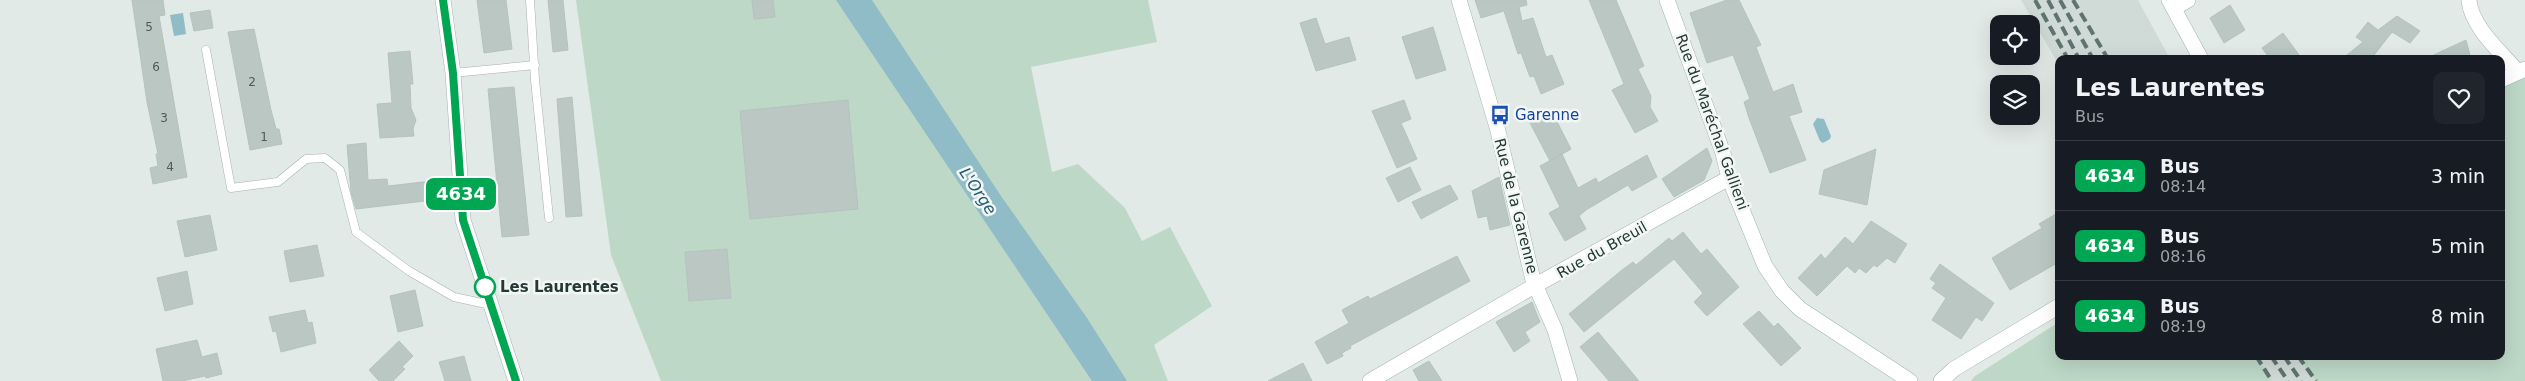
<!DOCTYPE html>
<html lang="fr">
<meta charset="utf-8">
<style>
body{margin:0;font-family:"DejaVu Sans",sans-serif;background:#20242c;color:#f1f3f6;height:100vh;display:flex;flex-direction:column;font-size:19px;white-space:nowrap}
*{box-sizing:border-box;margin:0}
p{font-size:16px;color:#9ea1a6}
.icon{flex:none;width:28px;height:28px;fill:none;stroke:currentColor;stroke-width:2;stroke-linecap:round;stroke-linejoin:round}
.map{position:relative;flex:1;overflow:hidden}
.sheet{position:absolute;left:2055px;top:55px;width:450px;height:305px;display:flex;flex-direction:column;background:#171b24;border-radius:10px;box-shadow:0 5px 20px #0002}
.sheet>*{flex:none}
.badge{padding:0 10px;border-radius:8px;font-size:18px;line-height:32px}
.buttons{position:absolute;left:1990px;top:15px;display:grid;gap:10px}
.buttons a{display:grid;place-items:center;width:50px;height:50px;border-radius:10px;background:#171b24;box-shadow:0 5px 20px #0002;font-size:25px}
.map>.badge{position:absolute;translate:-50% -50%;box-shadow:0 0 0 2px #fff}
.round{display:grid;place-items:center;flex:none;width:52px;height:52px;border-radius:10px;background:#20242c}
.summary{display:flex;align-items:center;justify-content:space-between;height:85px;padding:0 20px}
h1{font-size:24px;font-weight:700;line-height:38px}
ul{padding:0;list-style:none}
li{display:flex;align-items:center;gap:15px;height:70px;padding:0 20px;border-top:1px solid #363941}
li div{flex:1}
li b{display:block;font-size:19px}
li em{font-style:normal}
li .badge{min-width:55px;font-weight:700;text-align:center}
.map>svg:first-child{display:block}
</style>
<div class="map">
<svg width="2525" height="381" viewBox="0 0 2525 381">
<rect width="100%" height="100%" fill="#e2eae7"/>
<!-- built -->
<g fill="#d0dad6">
<polygon points="2021,0 2138,0 2170,59 2059,59 2059,65"/>
<polygon points="2241,356 2359,356 2377,381 2257,381"/>
</g>
<!-- green -->
<g fill="#bdd8c7">
<polygon points="576,0 1148,0 1157,42 1031,67 1052,172 1078,164 1125,208 1142,241 1170,227 1212,306 1154,345 1168,381 661,381 611,255"/>
<polygon points="2525,69 2525,381 2316,381 2298,356 2501,356 2501,80"/>
<polygon points="2059,322 2059,356 2256,356 2272,381 1971,381 1975,376"/>
</g>
<!-- water -->
<g fill="#90bcc8">
<polygon points="836,0 872,0 1001,196 1087,318 1127,381 1092,381"/>
<polygon points="183,13 186,34 174,36 170,15"/>
<polygon points="1817,118 1824,119 1831,136 1830,139 1823,143 1820,141 1813,124"/>
</g>
<!-- building -->
<g fill="#bac7c3" stroke="#b5c3be">
<polygon points="132,0 163,0 165,15 159,16 187,177 153,184 150,168 158,166 156,154 158,154 147,102"/>
<polygon points="477,0 506,0 512,49 484,53"/>
<polygon points="548,0 563,0 568,50 553,52"/>
<polygon points="752,0 773,0 775,17 754,19"/>
<polygon points="1475,0 1526,0 1527,5 1519,7 1522,21 1533,18 1546,57 1552,55 1564,84 1541,94 1534,76 1530,77 1521,53 1518,54 1504,11 1481,18"/>
<polygon points="1589,0 1616,0 1644,66 1638,69 1651,96 1650,107 1658,121 1635,133 1612,90 1624,84"/>
<polygon points="1727,0 1739,0 1761,45 1756,47 1773,92 1793,84 1802,112 1789,116 1806,160 1770,173 1749,118 1744,102 1750,99 1733,55 1707,63 1690,13"/>
<polygon points="2230,5 2245,30 2224,43 2210,18"/>
<polygon points="210,10 213,28 194,31 190,13"/>
<polygon points="2397,16 2420,31 2410,43 2392,32 2371,59 2342,59 2363,42 2356,37 2368,22 2378,30"/>
<polygon points="1316,18 1325,44 1349,37 1356,60 1316,71 1300,23"/>
<polygon points="1433,27 1446,70 1416,79 1402,37"/>
<polygon points="254,29 271,110 276,129 279,129 282,144 250,150 228,32"/>
<polygon points="2283,33 2302,59 2270,59 2262,48"/>
<polygon points="2466,40 2471,59 2425,59"/>
<polygon points="410,51 413,84 410,84 411,108 416,120 413,129 414,136 380,138 377,104 392,103 388,53"/>
<polygon points="514,87 529,235 502,237 488,89"/>
<polygon points="572,97 582,216 566,217 557,99"/>
<polygon points="848,100 858,209 750,219 740,111"/>
<polygon points="1404,100 1411,119 1401,123 1417,159 1397,168 1372,111"/>
<polygon points="1551,110 1571,149 1550,161 1529,121"/>
<polygon points="366,143 368,180 387,179 388,186 449,179 451,198 356,209 351,192 347,145"/>
<polygon points="1707,148 1712,161 1704,180 1674,197 1662,179"/>
<polygon points="1876,149 1867,205 1819,194 1824,170"/>
<polygon points="1562,154 1578,188 1596,178 1598,183 1647,155 1657,177 1632,191 1628,185 1586,210 1579,216 1586,229 1565,241 1549,213 1560,207 1540,166"/>
<polygon points="1410,167 1421,190 1398,202 1386,178"/>
<polygon points="1499,177 1510,225 1490,230 1487,216 1478,218 1472,191"/>
<polygon points="1450,185 1458,199 1421,219 1412,202"/>
<polygon points="2059,212 2059,262 2010,290 1992,258 2042,228 2039,224"/>
<polygon points="210,215 217,250 185,257 177,221"/>
<polygon points="1871,221 1907,244 1895,263 1887,258 1877,267 1874,265 1866,273 1859,268 1855,273 1847,266 1817,296 1798,278 1821,254 1825,259 1845,237 1853,244"/>
<polygon points="1683,232 1701,254 1707,249 1739,287 1707,316 1694,302 1703,293 1674,259 1584,332 1569,314 1622,270 1633,262 1636,265 1669,238 1672,241"/>
<polygon points="317,245 324,276 290,282 284,251"/>
<polygon points="727,249 731,298 689,301 685,252"/>
<polygon points="1457,256 1470,281 1350,346 1351,348 1342,353 1343,356 1327,364 1315,342 1349,323 1342,310 1368,296 1370,299"/>
<polygon points="1940,264 1994,303 1982,321 1976,317 1961,339 1932,320 1946,298 1932,288 1936,283 1930,279"/>
<polygon points="187,271 193,304 165,311 157,278"/>
<polygon points="415,290 423,326 398,332 390,296"/>
<polygon points="1532,302 1540,322 1525,332 1530,341 1514,352 1496,322"/>
<polygon points="305,310 308,323 312,322 316,343 281,352 276,331 273,332 269,317"/>
<polygon points="1759,311 1774,327 1778,323 1801,348 1781,366 1743,324"/>
<polygon points="1598,332 1639,381 1609,381 1580,347"/>
<polygon points="197,340 202,357 217,353 222,374 206,378 205,376 182,381 163,381 156,349"/>
<polygon points="399,341 413,356 402,367 405,369 393,381 379,381 369,370"/>
<polygon points="464,356 471,381 445,381 439,362"/>
<polygon points="1429,361 1442,381 1419,381 1413,370"/>
<polygon points="1303,363 1312,381 1268,381"/>
</g>
<g fill="none" stroke-linecap="round" stroke-linejoin="round">
<defs>
<g id="service">
<polyline points="530,0 535,80 549,218"/>
<polyline points="206,50 231,188 278,182 306,159 325,158 340,170 356,232 409,271 454,297 491,305"/>
<polyline points="453,73 535,65"/>
</g>
<g id="minor">
<polyline points="443,0 453,73 463,220 516,381"/>
<polyline points="2169,0 2201,59"/>
<path d="M2469 0C2471 27 2502 53 2518 72"/>
<polyline points="2174,8 2188,0"/>
<polyline points="2501,80 2525,69"/>
<polyline points="1941,381 1954,369 2059,306"/>
</g>
<polyline id="tertiary" points="1370,381 1536,285 1729,178"/>
<g id="secondary">
<polyline points="1459,0 1497,127 1533,280 1555,330 1570,381"/>
<polyline points="1667,0 1723,153 1729,178 1765,266 1782,291 1800,309 1910,381"/>
</g>
</defs>
<!-- service casing -->
<use href="#service" stroke="#a5b1ae" stroke-width="9"/>
<!-- minor casing -->
<use href="#minor" stroke="#a5b1ae" stroke-width="16"/>
<!-- tertiary casing -->
<use href="#tertiary" stroke="#a5b1ae" stroke-width="16"/>
<!-- secondary casing -->
<use href="#secondary" stroke="#a2b4af" stroke-width="16"/>
<!-- service -->
<use href="#service" stroke="#fff" stroke-width="8"/>
<!-- minor -->
<use href="#minor" stroke="#fff" stroke-width="15"/>
<!-- tertiary -->
<use href="#tertiary" stroke="#fff" stroke-width="15"/>
<!-- secondary -->
<use href="#secondary" stroke="#fff" stroke-width="15"/>
<!-- rail -->
<g stroke="#5f7470" stroke-width="4" stroke-dasharray="10 5" stroke-linecap="butt">
<polyline points="2035,0 2068,59"/>
<polyline points="2048,0 2079,59"/>
<polyline points="2060,0 2093,59"/>
<polyline points="2073,0 2108,59"/>
<polyline points="2256,356 2272,381"/>
<polyline points="2271,356 2288,381"/>
<polyline points="2284,356 2301,381"/>
<polyline points="2298,356 2316,381"/>
</g>
</g>
<g fill="none" stroke-linecap="round" stroke-linejoin="round">
<defs>
<polyline id="line" points="443,0 453,73 463,220 516,381"/>
</defs>
<!-- line casing -->
<use href="#line" stroke="#fff" stroke-width="11"/>
<!-- line -->
<use href="#line" stroke="#00a651" stroke-width="8"/>
</g>
<!-- icons -->
<defs>
<symbol id="bus-bare" viewBox="-9 -9 18 18"><path d="M-5-6H5V4H4V6H2V4H-2V6H-4V4H-5ZM-3.5-4V0h7V-4ZM-3.5 1.2v1.5H-2V1.2ZM2 1.2v1.5H3.5V1.2Z" fill="#1a4fb4" stroke="#f2f7f5" stroke-width="2.5" paint-order="stroke"/></symbol>
</defs>
<g fill-rule="evenodd">
<use href="#bus-bare" x="1486" y="101" width="28" height="28"/>
</g>
<!-- markers -->
<circle fill="#fff" stroke="#00a651" stroke-width="2.5" cx="485" cy="287" r="10"/>
<g text-anchor="middle" dominant-baseline="central" stroke-width="5" stroke-linejoin="round" paint-order="stroke">
<!-- number labels -->
<g font-size="12" fill="#4a5c58">
<text x="149" y="27">5</text>
<text x="156" y="67">6</text>
<text x="252" y="82">2</text>
<text x="164" y="118">3</text>
<text x="264" y="137">1</text>
<text x="170" y="167">4</text>
</g>
<!-- transit labels -->
<g font-size="15" fill="#164399" stroke="#f2f7f5" text-anchor="start">
<text x="1515" y="115">Garenne</text>
</g>
<!-- street labels -->
<g font-size="15" fill="#243935" stroke="#f2f7f5">
<text transform="translate(1712 122) rotate(70)">Rue du Maréchal Gallieni</text>
<text transform="translate(1516 206) rotate(76)">Rue de la Garenne</text>
<text transform="translate(1602 250) rotate(-29)">Rue du Breuil</text>
</g>
<!-- stop labels -->
<g font-size="15" font-weight="bold" fill="#243935" stroke="#f2f7f5" text-anchor="start">
<text x="500" y="287">Les Laurentes</text>
</g>
<!-- water labels -->
<g font-size="16" font-style="italic" fill="#265c6d" stroke="#f2f7f5">
<text transform="translate(978 191) rotate(56)">L'Orge</text>
</g>
</g>
</svg>
<div class="buttons">
<a><svg class="icon" aria-label="locate" viewBox="0 0 24 24"><circle cx="12" cy="12" r="6"/><path d="M12 2v4M12 18v4M2 12h4M18 12h4"/></svg></a>
<a><svg class="icon" aria-label="layers" viewBox="0 0 24 24"><path d="M12 4l9 5-9 5-9-5zM3 14l9 5 9-5"/></svg></a>
</div>
<b class="badge" style="left:461px;top:194px;background:#00a651;color:#fff">4634</b>
<section class="sheet">
<div class="summary"><div><h1>Les Laurentes</h1><p>Bus</p></div><a class="round"><svg class="icon" aria-label="heart" viewBox="0 0 24 24"><path d="M12 20l-8-8c-3-5 5-10 8-4 3-6 11-1 8 4z"/></svg></a></div>
<ul>
<li><span class="badge" style="background:#00a651;color:#fff">4634</span><div><b>Bus</b><p>08:14</p></div><em>3 min</em></li>
<li><span class="badge" style="background:#00a651;color:#fff">4634</span><div><b>Bus</b><p>08:16</p></div><em>5 min</em></li>
<li><span class="badge" style="background:#00a651;color:#fff">4634</span><div><b>Bus</b><p>08:19</p></div><em>8 min</em></li>
</ul>
</section>
</div>
